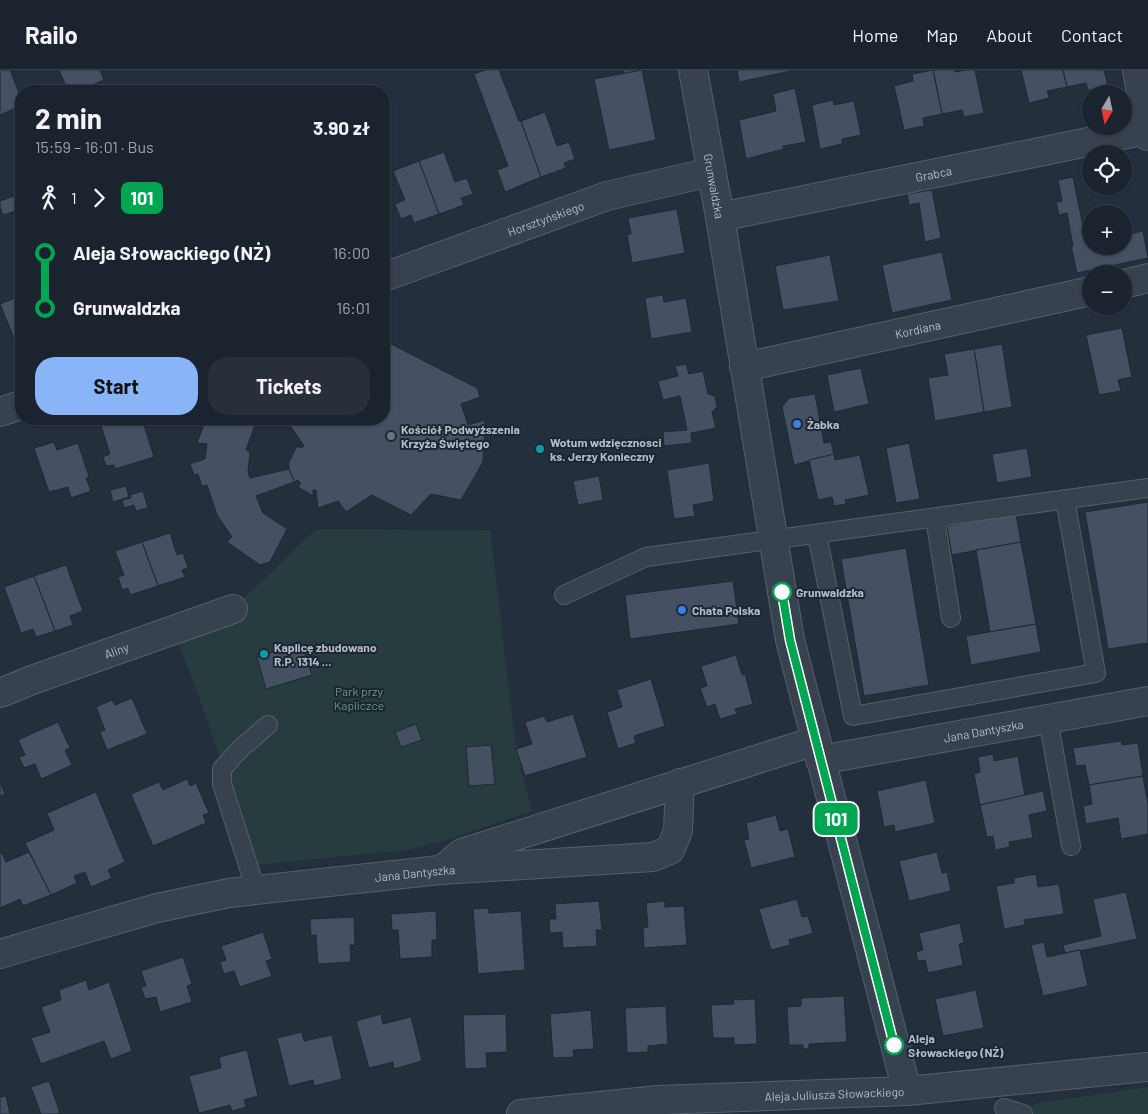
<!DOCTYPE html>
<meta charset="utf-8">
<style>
body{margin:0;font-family:Barlow,sans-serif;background:#282f3a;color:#f1f3f6;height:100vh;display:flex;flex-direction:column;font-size:19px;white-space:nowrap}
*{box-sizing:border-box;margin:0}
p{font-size:16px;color:#a0a4aa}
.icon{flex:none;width:28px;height:28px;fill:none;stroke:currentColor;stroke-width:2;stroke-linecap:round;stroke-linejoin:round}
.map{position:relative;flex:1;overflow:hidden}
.panel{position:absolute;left:15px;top:15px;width:375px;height:340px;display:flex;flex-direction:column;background:#1b232e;border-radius:20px;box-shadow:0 1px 4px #0004,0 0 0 1px #39404a}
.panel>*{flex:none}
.badge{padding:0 10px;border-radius:8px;font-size:18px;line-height:32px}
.needle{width:32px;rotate:189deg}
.fabs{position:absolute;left:1082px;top:15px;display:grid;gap:10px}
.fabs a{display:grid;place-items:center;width:50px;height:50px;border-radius:50%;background:#1b232e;box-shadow:0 1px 4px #0004,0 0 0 1px #39404a;font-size:25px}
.map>.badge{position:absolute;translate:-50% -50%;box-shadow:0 0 0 2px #fff}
.legs{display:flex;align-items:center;gap:8px;height:55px;padding:0 20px;font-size:16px}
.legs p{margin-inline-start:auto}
.head{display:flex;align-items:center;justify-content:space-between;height:85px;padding:0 20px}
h1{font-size:28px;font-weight:700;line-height:38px}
.primary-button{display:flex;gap:10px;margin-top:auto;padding:10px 20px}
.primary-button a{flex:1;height:58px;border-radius:20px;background:#8ab4f8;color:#111;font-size:20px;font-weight:700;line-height:58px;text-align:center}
.primary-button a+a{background:#282f3a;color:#f1f3f6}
ul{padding:0 20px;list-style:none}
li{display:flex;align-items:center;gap:18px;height:55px;font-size:19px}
li i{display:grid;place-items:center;width:8px;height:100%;margin:0 6px;background:currentColor}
li i::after{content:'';width:12px;height:12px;margin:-6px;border:4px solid;border-radius:50%;background:#1b232e}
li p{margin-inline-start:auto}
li:first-child i{background:linear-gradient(#0000 50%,currentColor 0)}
li:last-child i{background:linear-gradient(currentColor 50%,#0000 0)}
header{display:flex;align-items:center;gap:30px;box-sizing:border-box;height:70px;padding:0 25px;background:#1b232e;border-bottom:1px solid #39404a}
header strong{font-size:24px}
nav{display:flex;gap:28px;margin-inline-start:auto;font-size:18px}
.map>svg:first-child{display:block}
</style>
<header>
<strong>Railo</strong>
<nav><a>Home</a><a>Map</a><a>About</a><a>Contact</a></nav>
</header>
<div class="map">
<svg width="1148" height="1044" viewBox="0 0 1148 1044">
<rect width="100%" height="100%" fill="#242f3e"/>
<!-- green -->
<g fill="#263c3f">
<path d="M316 459 490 460 516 679 532 741 447 770 404 781 364 784 254 795C230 719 207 642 176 568L233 539Z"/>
<polygon points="1148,1017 1148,1044 1008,1044 1038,1033"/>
</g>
<!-- building -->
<g fill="#455162" stroke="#1f2835">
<polygon points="0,0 10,0 21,28 21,36 0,45"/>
<polygon points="59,0 100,0 104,10 79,21 68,21"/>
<polygon points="485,0 499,0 519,51 521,51 541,107 505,122 497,100 508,96 474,4"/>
<polygon points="623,0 644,0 624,4"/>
<polygon points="642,0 656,70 609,80 594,9"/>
<polygon points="737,0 791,0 791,1 739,12"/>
<polygon points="933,0 955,0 955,2 966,0 975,0 984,43 964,47 962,40 942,44"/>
<polygon points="933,0 942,44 923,48 924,56 904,60 894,16 913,11 912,4"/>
<polygon points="1021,0 1063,0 1067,17 1047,21 1049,28 1029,33"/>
<polygon points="1063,0 1104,0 1108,16 1088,20 1086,13 1067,17"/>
<polygon points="795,18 806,72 783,76 784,79 746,89 739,50 776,41 773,24"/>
<polygon points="833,30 834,35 854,31 861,65 842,69 842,74 820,79 812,35"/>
<polygon points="545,42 557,76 569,72 575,89 564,93 566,98 541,107 521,51"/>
<polygon points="444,82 455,112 467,108 473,124 461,128 464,135 439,144 419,91"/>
<polygon points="419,91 439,144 414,153 411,145 401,149 395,134 405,130 393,101"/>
<polygon points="1073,107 1085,166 1090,170 1090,172 1091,172 1091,176 1124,176 1124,165 1143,161 1148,188 1077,203 1071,176 1073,176 1067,143 1059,145 1056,132 1062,131 1058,110"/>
<polygon points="932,120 941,168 925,172 919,133 909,135 907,124"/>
<polygon points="20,124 21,128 21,139 3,145 0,137 0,131"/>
<polygon points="677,139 685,183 632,193 627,165 631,164 628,148"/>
<polygon points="942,182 952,230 892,243 882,195"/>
<polygon points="830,185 839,231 783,240 775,196"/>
<polygon points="663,225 664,232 686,228 692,262 651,269 645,228"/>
<polygon points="18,227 21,234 21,277 18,278 0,234"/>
<polygon points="1122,258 1132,307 1118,310 1121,321 1099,325 1086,265"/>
<polygon points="389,273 477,318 480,327 461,334 468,355 485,350 483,392 461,430 431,424 411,445 372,425 346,442 338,431 318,438 316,420 313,420 313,426 298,417 301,413 298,410 294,412 289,399 289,392 297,376 301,378 304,376 290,355 308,349 384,349 384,283"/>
<polygon points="1002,274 1012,337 984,342 974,279"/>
<polygon points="974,279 984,342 935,351 928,308 948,305 944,284"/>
<polygon points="686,294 689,304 703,301 708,324 715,326 717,337 712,342 716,358 691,363 692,373 664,376 663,362 687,360 680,326 663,330 658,311 678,306 675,296"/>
<polygon points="861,298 869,334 834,342 827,305"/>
<polygon points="815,324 824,373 831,372 834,384 794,395 782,337 789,328"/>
<polygon points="99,349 121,349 122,353 135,349 142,349 154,387 115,399 114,395 106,396 103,387 110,384"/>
<polygon points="206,349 260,349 255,355 246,380 250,382 248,402 250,408 289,399 294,412 256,426 263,443 287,459 270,492 260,495 227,472 232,467 217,445 207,415 202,416 198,404 194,405 190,394 205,389 207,374 197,373"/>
<polygon points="54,372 57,380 78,373 89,407 86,408 91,421 71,428 68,417 49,422 34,378"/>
<polygon points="909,373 920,429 896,433 886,378"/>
<polygon points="1027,378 1032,407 997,413 992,384"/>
<polygon points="834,384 835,390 860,385 869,425 845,430 846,434 834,436 832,427 818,430 809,390"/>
<polygon points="709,393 714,431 693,435 695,446 674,449 667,400"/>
<polygon points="599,406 603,430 578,435 573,411"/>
<polygon points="126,416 129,427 113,432 110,420"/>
<polygon points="143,421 148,438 136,441 134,435 124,438 122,430 131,428 130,425"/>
<polygon points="1148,432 1148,573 1108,579 1085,442"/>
<polygon points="1016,444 1021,472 952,485 947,456"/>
<polygon points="170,463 177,485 183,483 188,498 182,500 185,507 158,516 142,472"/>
<polygon points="142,472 158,516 130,525 128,518 122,520 118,507 124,505 115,481"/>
<polygon points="1021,472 1036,554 990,562 976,480"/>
<polygon points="906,478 929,615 864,626 841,489"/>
<polygon points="66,495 83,541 70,546 73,555 55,561 34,506"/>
<polygon points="34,506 55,561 36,567 33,559 21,563 4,517"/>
<polygon points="733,511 739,554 630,569 625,525"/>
<polygon points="1036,554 1041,582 971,595 966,566"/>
<polygon points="301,573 312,605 266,619 257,587"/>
<polygon points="736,585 742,605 745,604 753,634 735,639 737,644 720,649 715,634 707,637 700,618 707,616 701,596"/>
<polygon points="651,609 665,656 634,666 636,673 618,679 607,642 622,637 617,620"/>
<polygon points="132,628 147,664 107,680 100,662 105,660 96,637 112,630 115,635"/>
<polygon points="573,644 587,687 525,706 516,679 532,674 525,652 544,646 547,652"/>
<polygon points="58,652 70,678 65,680 72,695 41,709 35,694 24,698 19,687 25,685 18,670"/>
<polygon points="416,654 422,670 401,677 395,662"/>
<polygon points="1121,671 1122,675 1138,673 1143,706 1089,715 1085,695 1076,696 1073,678"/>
<polygon points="491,675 495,714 469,716 466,677"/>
<polygon points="993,684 994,691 1018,686 1025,726 980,735 974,704 980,702 978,687"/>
<polygon points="1143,706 1148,734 1148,764 1121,769 1118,748 1086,754 1083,736 1092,734 1089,715"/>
<polygon points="187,709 190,716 196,713 209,743 203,745 206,753 153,776 131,724 159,712 163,720"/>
<polygon points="926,710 935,753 895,762 894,755 884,757 877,721"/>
<polygon points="0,712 5,724 0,726"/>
<polygon points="1043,721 1047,741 1029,745 1033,768 1009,772 1010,777 995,780 993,766 987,767 980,735"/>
<polygon points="96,722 125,792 108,800 112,808 91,817 85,802 74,806 77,813 51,825 25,773 54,760 47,743"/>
<polygon points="776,745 780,761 788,759 795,787 751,798 744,770 749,769 746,753"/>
<polygon points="29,782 51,825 23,836 20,829 0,838 0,784 2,783 6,792"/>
<polygon points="937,782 942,803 947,802 951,821 909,831 899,791"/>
<polygon points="1036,804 1038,817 1059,814 1064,844 1024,850 1025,855 1004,859 996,816 1014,813 1014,808"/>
<polygon points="1126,822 1137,869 1080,881 1080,880 1065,883 1063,875 1101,866 1093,829"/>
<polygon points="797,829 802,847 808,846 813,863 789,870 790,875 771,880 759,839"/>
<polygon points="599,831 602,860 596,860 597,876 563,878 562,862 550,863 549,849 556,849 555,834"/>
<polygon points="665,831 665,837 684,836 687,875 644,878 643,858 648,857 646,833"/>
<polygon points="489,838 489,843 521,841 525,900 478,904 473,839"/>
<polygon points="436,841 437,870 432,870 432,887 400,889 398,860 392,860 391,844"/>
<polygon points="354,847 355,875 350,875 351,892 318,894 316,865 311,866 310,849"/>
<polygon points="960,853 964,873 959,874 963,895 928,903 925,890 918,891 916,882 923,880 919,863"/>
<polygon points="263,862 272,889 266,891 272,906 240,917 234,901 224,904 220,892 226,890 221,876"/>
<polygon points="1044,872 1047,887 1080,880 1088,916 1043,926 1031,875"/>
<polygon points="183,887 192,914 187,916 192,932 160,942 156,927 145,929 141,917 146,916 141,901"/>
<polygon points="86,910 89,920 109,912 132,981 111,989 104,971 41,994 31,968 50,962 41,937 61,930 59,920"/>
<polygon points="976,920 984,958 943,966 935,929"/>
<polygon points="844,926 847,972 809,974 809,979 803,979 803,975 789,975 787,937 801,936 801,928"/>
<polygon points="755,929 757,974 734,975 734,968 713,968 711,935 734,934 733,930"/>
<polygon points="666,936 668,974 648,976 648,982 627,983 625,938"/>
<polygon points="591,940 594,979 573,980 574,987 553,988 550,944"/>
<polygon points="381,944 383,954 411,947 422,991 394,999 393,992 369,998 356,951"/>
<polygon points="506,944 507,982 486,983 487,998 465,999 463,945"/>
<polygon points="302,962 304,971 332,965 342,1009 314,1016 313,1010 289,1016 277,968"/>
<polygon points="247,980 258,1026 244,1030 246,1037 232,1041 230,1035 199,1043 189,1006 221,998 219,987"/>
<polygon points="49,1011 60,1043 56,1044 41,1044 31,1017"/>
<polygon points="6,1026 10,1044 0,1044 0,1027"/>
</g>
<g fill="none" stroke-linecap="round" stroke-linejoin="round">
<defs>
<g id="service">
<polyline points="935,448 951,548"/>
<polyline points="817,464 853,646 1096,603 1065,429"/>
<polyline points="564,525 646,487 1148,418"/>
<polyline points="1048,649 1071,776"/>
<polyline points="256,820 222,714 222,699 240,679 268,655"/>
<polyline points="1004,1038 1023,1044"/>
</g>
<g id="minor">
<path id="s1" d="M693 0 720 147 790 570 907 1021"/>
<polyline points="1137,0 1148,66"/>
<path id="s2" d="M720 147 1147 60"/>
<path id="s3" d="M384 207 607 126 711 102"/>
<polyline points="1124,214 1148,208"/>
<path id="s4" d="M744 297 1091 221"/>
<polyline points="0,342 21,335"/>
<path id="s5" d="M0 623 32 610 233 539"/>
<path id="s6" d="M820 690 1148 631"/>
<polyline points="442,800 462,783 815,671"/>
<path id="s7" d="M0 884 57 867 157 838 229 823 440 800 653 787 670 780 678 761 680 713"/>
<polyline points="521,1044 658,1030"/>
</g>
<g id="tertiary">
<path id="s8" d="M657 1044 658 1043V1030L907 1021 1148 997"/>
</g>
</defs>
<!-- service casing -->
<use href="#service" stroke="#565f6c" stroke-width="20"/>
<!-- minor casing -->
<use href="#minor" stroke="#565f6c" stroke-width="30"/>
<!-- tertiary casing -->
<use href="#tertiary" stroke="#565f6c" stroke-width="30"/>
<!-- service -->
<use href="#service" stroke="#38414e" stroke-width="18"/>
<!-- minor -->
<use href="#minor" stroke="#38414e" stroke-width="28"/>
<!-- tertiary -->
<use href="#tertiary" stroke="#38414e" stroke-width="28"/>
</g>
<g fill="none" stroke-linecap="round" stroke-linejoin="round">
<defs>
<polyline id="line-1" points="782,522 790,570 894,975"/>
</defs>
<!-- line-1 casing -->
<use href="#line-1" stroke="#fff" stroke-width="11"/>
<!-- line-1 -->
<use href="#line-1" stroke="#00a651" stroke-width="8"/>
</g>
<!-- markers -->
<g fill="#3f7fe0" stroke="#1d2633" stroke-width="2">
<circle cx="797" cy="354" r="5"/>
<circle cx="682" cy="540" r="5"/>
</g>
<circle fill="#6b7280" stroke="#1d2633" stroke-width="2" cx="391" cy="366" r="5"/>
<g fill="#0f9aa8" stroke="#1d2633" stroke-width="2">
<circle cx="540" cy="379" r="5"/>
<circle cx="264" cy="584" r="5"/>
</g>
<g fill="#fff" stroke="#00a651" stroke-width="2.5">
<circle cx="782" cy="522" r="9"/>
<circle cx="894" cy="975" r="9"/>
</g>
<g text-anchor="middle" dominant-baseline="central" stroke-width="4" stroke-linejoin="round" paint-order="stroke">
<!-- street labels -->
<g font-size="12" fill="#b4bcc9" stroke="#1d2633">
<text stroke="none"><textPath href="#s2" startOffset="218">Grabca</textPath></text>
<text stroke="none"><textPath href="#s1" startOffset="118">Grunwaldzka</textPath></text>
<text stroke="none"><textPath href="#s3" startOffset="172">Horsztyńskiego</textPath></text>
<text stroke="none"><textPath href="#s4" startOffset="178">Kordiana</textPath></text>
<text stroke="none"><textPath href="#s5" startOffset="124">Aliny</textPath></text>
<text stroke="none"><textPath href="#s6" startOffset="166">Jana Dantyszka</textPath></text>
<text stroke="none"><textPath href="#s7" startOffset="424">Jana Dantyszka</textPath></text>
<text stroke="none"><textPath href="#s8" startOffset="191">Aleja Juliusza Słowackiego</textPath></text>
</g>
<!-- poi labels -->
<g font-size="12" font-weight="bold" fill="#b4bcc9" stroke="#1d2633" text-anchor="start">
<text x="807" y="354">Żabka</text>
<text x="401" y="359">Kościół Podwyższenia<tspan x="401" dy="14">Krzyża Świętego</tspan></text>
<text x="550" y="372">Wotum wdzięcznosci<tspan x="550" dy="14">ks. Jerzy Konieczny</tspan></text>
<text x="692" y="540">Chata Polska</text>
<text x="274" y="577">Kaplicę zbudowano<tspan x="274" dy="14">R.P. 1314 ...</tspan></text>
</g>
<!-- stop labels -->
<g font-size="12" font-weight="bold" fill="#b4bcc9" stroke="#1d2633" text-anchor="start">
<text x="796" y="522">Grunwaldzka</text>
<text x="908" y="968">Aleja<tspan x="908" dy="14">Słowackiego (NŻ)</tspan></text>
</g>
<!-- park labels -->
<g font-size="12" fill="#6b9a76" stroke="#1d2633">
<text x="359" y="621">Park przy<tspan x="359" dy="14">Kapliczce</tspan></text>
</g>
</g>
</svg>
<div class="fabs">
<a><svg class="needle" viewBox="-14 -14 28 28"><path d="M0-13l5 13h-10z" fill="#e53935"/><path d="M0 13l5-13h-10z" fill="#a0a4aa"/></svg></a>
<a><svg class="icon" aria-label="locate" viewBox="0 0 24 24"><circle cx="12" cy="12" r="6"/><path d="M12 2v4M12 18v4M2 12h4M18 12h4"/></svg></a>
<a>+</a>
<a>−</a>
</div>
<b class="badge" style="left:836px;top:749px;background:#00a651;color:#fff">101</b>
<section class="panel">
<div class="head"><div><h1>2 min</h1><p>15:59 – 16:01 · Bus</p></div><b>3.90 zł</b></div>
<div class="legs"><svg class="icon" aria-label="walk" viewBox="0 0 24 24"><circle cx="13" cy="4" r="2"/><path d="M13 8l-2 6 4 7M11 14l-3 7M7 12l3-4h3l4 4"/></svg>1<svg class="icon" aria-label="forward" viewBox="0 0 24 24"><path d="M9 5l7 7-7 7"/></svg><b class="badge" style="background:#00a651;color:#fff">101</b></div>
<ul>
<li><i style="color:#00a651"></i><b>Aleja Słowackiego (NŻ)</b><p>16:00</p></li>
<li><i style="color:#00a651"></i><b>Grunwaldzka</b><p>16:01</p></li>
</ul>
<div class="primary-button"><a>Start</a><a>Tickets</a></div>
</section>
</div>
